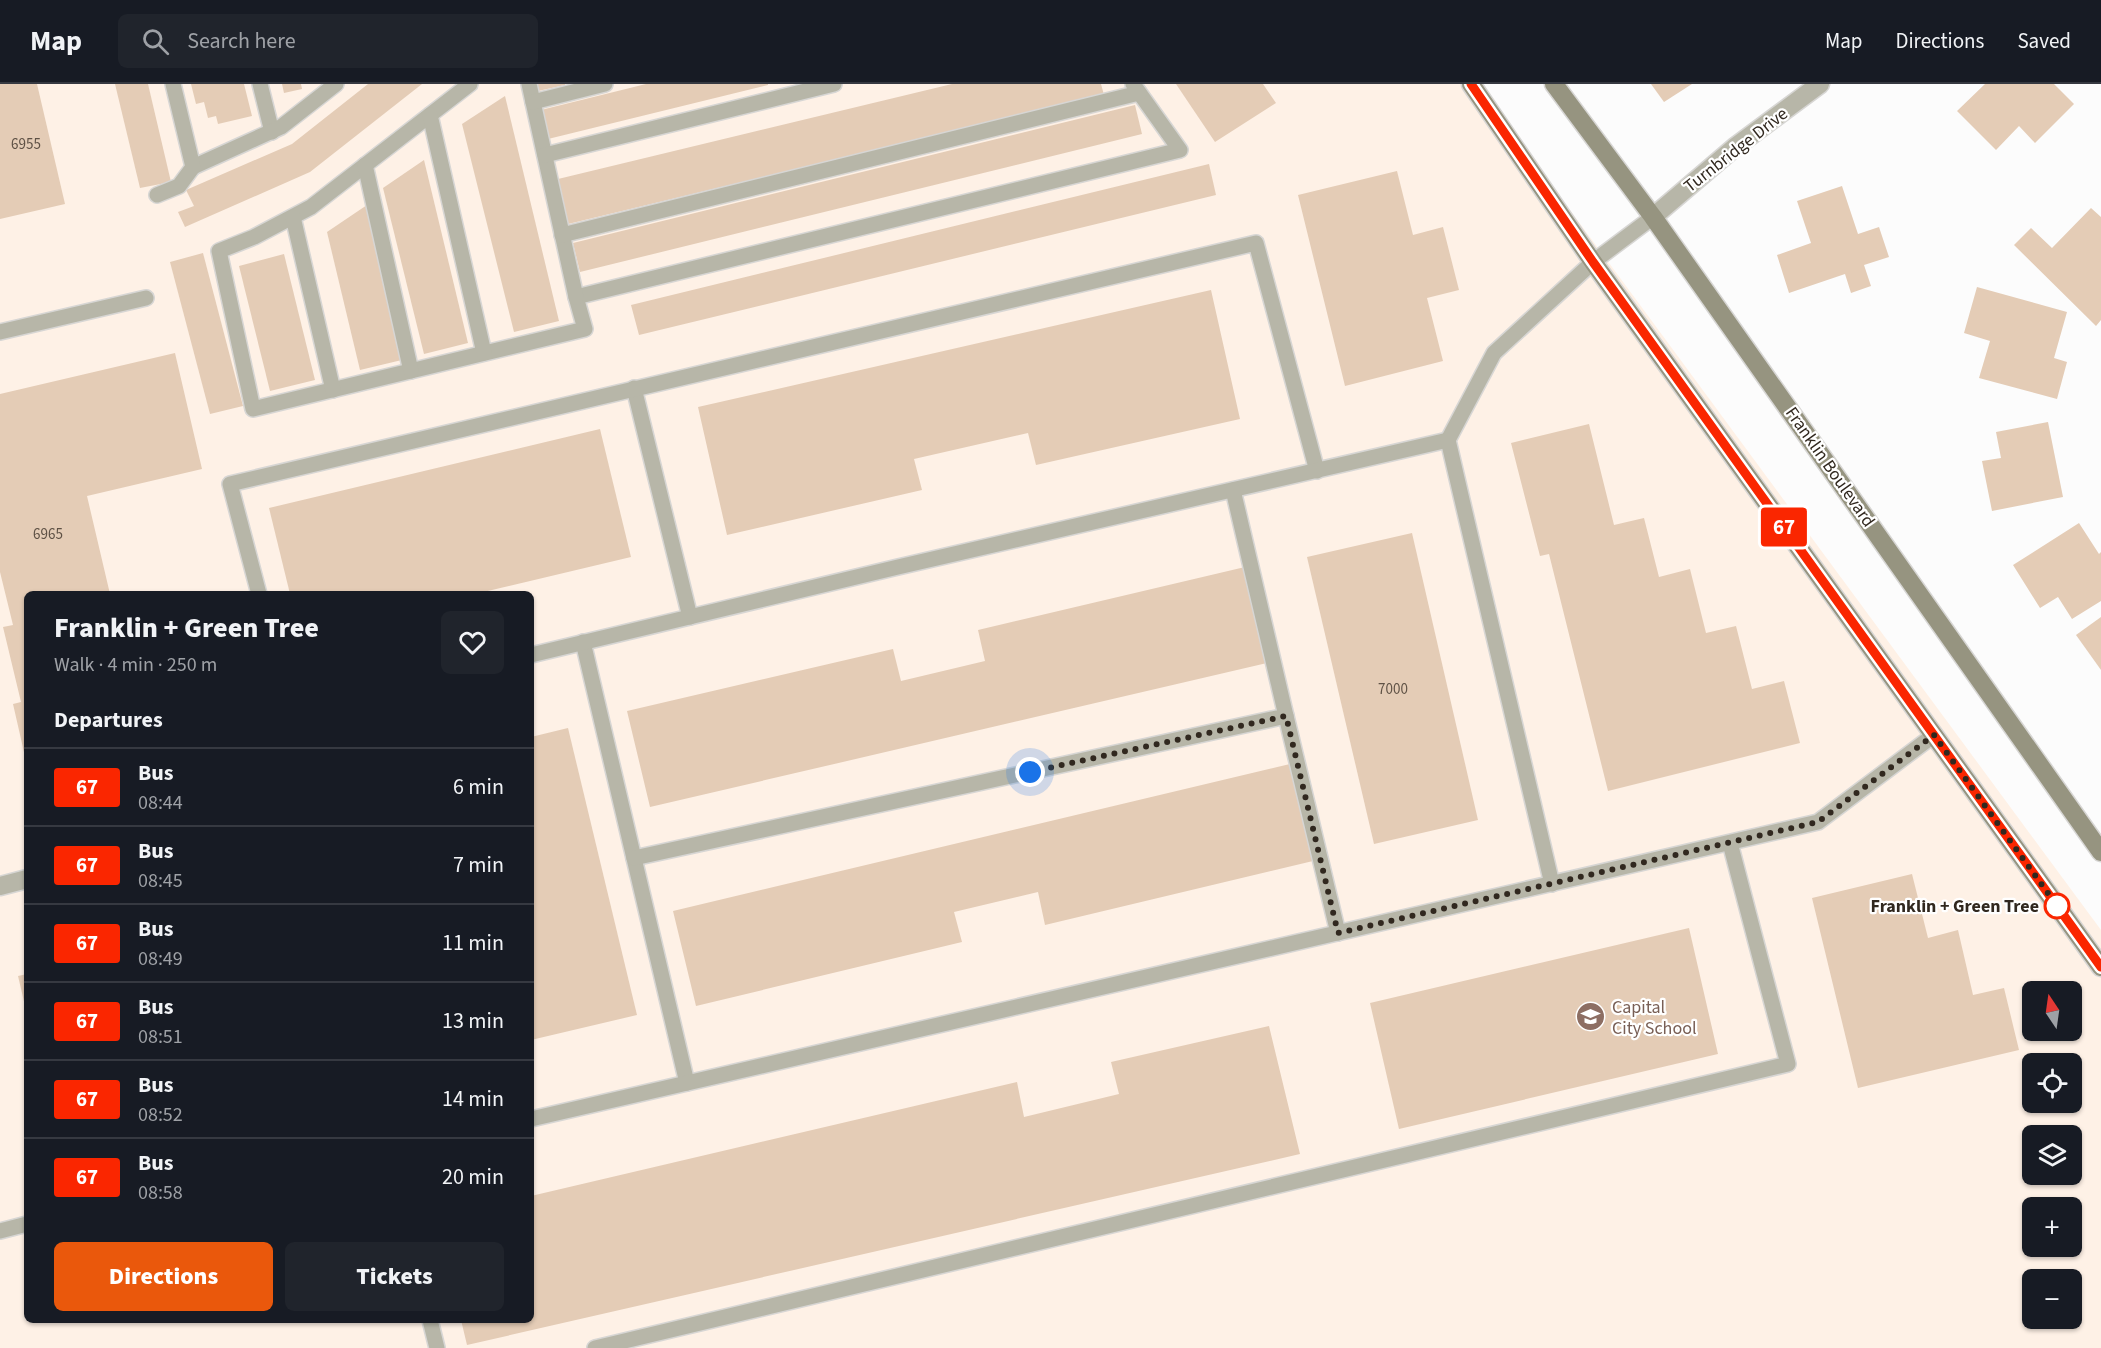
<!DOCTYPE html>
<meta charset="utf-8">
<style>
body{margin:0;font-family:"Source Sans 3",sans-serif;background:#20242c;color:#f1f3f6;height:100vh;display:flex;flex-direction:column;font-size:22px;white-space:nowrap}
*{box-sizing:border-box;margin:0}
p{font-size:20px;color:#9ea1a6}
.icon{flex:none;width:33px;height:33px;fill:none;stroke:currentColor;stroke-width:2;stroke-linecap:round;stroke-linejoin:round}
.map{position:relative;flex:1;overflow:hidden}
.side{position:absolute;left:24px;top:507px;width:510px;height:732px;display:flex;flex-direction:column;background:#171b24;border-radius:9px;box-shadow:0 2px 4px #0004}
.side>*{flex:none}
.badge{padding:0 12px;border-radius:4px;font-size:21px;line-height:39px}
.needle{width:39px;rotate:347deg}
.controls{position:absolute;left:2022px;top:897px;display:grid;gap:12px}
.controls a{display:grid;place-items:center;width:60px;height:60px;border-radius:9px;background:#171b24;box-shadow:0 2px 4px #0004;font-size:30px}
.you{position:absolute;width:30px;height:30px;margin:-15px;border:4px solid #fff;border-radius:50%;background:#1a73e8;box-shadow:0 0 0 9px #1a73e833}
.map>.badge{position:absolute;translate:-50% -50%;box-shadow:0 0 0 3px #fff}
h2{padding:0 30px;font-size:22px;line-height:54px}
.round{display:grid;place-items:center;flex:none;width:63px;height:63px;border-radius:9px;background:#20242c}
.summary{display:flex;align-items:center;justify-content:space-between;height:102px;padding:0 30px}
h1{font-size:28px;font-weight:800;line-height:45px}
.action{display:flex;gap:12px;margin-top:auto;padding:12px 30px}
.action a{flex:1;height:69px;border-radius:9px;background:#ea580c;color:#fff;font-size:24px;font-weight:800;line-height:69px;text-align:center}
.action a+a{background:#20242c;color:#f1f3f6}
ul{padding:0;list-style:none}
li{display:flex;align-items:center;gap:18px;height:78px;padding:0 30px;border-top:2px solid #363941}
li div{flex:1}
li b{display:block;font-size:22px}
li em{font-style:normal}
li .badge{min-width:66px;font-weight:700;text-align:center}
header{display:flex;align-items:center;gap:36px;box-sizing:border-box;height:84px;padding:0 30px;background:#171b24;border-bottom:2px solid #363941}
header strong{font-size:28px}
nav{display:flex;gap:33px;margin-inline-start:auto;font-size:21px}
.search{width:420px;height:54px;background:#20242c;display:flex;align-items:center;gap:15px;box-sizing:border-box;padding:0 21px;border-radius:9px;color:#9ea1a6;font-size:22px}
.map>svg:first-child{display:block}
</style>
<header>
<strong>Map</strong>
<div class="search"><svg class="icon" aria-label="search" viewBox="0 0 24 24"><circle cx="10" cy="10" r="6"/><path d="M15 15l6 6"/></svg>Search here</div>
<nav><a>Map</a><a>Directions</a><a>Saved</a></nav>
</header>
<div class="map">
<svg width="2101" height="1264" viewBox="0 0 2101 1264">
<rect width="100%" height="100%" fill="#fcfcfc"/>
<!-- built -->
<path fill="#fef1e6" fill-rule="evenodd" d="M0 0H1477L2101 846V1264H0ZM27 510H531V1236H27ZM2032 908H2072V946H2032ZM2032 980H2072V1018H2032ZM2032 1052H2072V1090H2032ZM2032 1124H2072V1162H2032ZM2032 1196H2072V1234H2032Z"/>
<!-- building -->
<g fill="#e4ccb6">
<polygon points="0,0 37,0 65,120 0,135"/>
<polygon points="115,0 148,0 171,98 140,104"/>
<polygon points="191,0 244,0 252,32 218,40 216,32 208,34 204,18 196,20"/>
<polygon points="282,0 301,0 302,5 284,9"/>
<polygon points="368,0 422,0 310,88 185,143 178,128 194,122 186,106 292,60"/>
<polygon points="536,0 565,0 565,1 538,7"/>
<polygon points="646,0 768,0 768,1 548,55 541,26"/>
<polygon points="952,0 1101,0 1104,11 568,140 558,95"/>
<polygon points="1176,0 1263,0 1276,19 1215,58"/>
<polygon points="1651,0 1692,0 1664,18"/>
<polygon points="1985,0 2054,0 2074,20 2035,59 2019,42 1996,66 1957,27"/>
<polygon points="505,12 559,237 514,248 462,40"/>
<polygon points="1135,21 1142,50 580,188 573,159"/>
<polygon points="424,76 468,259 424,270 383,104"/>
<polygon points="1209,80 1216,111 639,251 631,221"/>
<polygon points="1397,87 1413,151 1443,143 1459,206 1427,214 1443,277 1345,302 1298,111"/>
<polygon points="1842,102 1858,150 1879,143 1889,173 1864,181 1871,202 1851,209 1845,190 1789,209 1777,171 1811,159 1797,117"/>
<polygon points="367,121 406,275 360,286 327,148"/>
<polygon points="2091,124 2101,133 2101,236 2096,242 2014,161 2031,144 2052,164"/>
<polygon points="203,169 243,322 210,330 170,178"/>
<polygon points="284,170 315,296 270,307 239,182"/>
<polygon points="1977,203 2067,228 2054,274 2067,278 2057,315 1979,294 1990,257 1964,249"/>
<polygon points="1211,206 1240,335 1036,381 1028,349 914,375 922,406 727,451 698,323"/>
<polygon points="175,269 202,385 87,412 110,510 27,510 26,677 13,620 21,618 3,543 13,541 0,488 0,310"/>
<polygon points="2048,338 2063,413 1992,427 1982,377 2001,374 1996,348"/>
<polygon points="1589,340 1614,441 1644,434 1659,493 1690,485 1706,549 1736,542 1752,605 1784,597 1800,659 1608,707 1549,470 1540,472 1511,359"/>
<polygon points="600,345 631,473 475,510 290,510 269,424"/>
<polygon points="2079,439 2099,470 2101,468 2101,517 2072,535 2058,513 2040,524 2013,481"/>
<polygon points="1412,449 1478,736 1374,760 1307,473"/>
<polygon points="1245,483 1267,579 650,723 627,627 893,565 901,597 985,577 978,546"/>
<polygon points="2101,533 2101,586 2076,551"/>
<polygon points="568,644 637,931 531,956 531,653"/>
<polygon points="1290,680 1313,777 1045,841 1038,808 954,828 962,858 696,922 673,827"/>
<polygon points="1912,790 1928,854 1958,846 1973,911 2004,904 2019,966 1858,1004 1812,814"/>
<polygon points="1689,844 1718,970 1399,1045 1370,919"/>
<polygon points="27,890 27,926 26,926 18,892"/>
<polygon points="1269,942 1300,1070 467,1261 461,1236 531,1236 531,1112 1017,998 1024,1033 1119,1010 1111,978"/>
</g>
<g fill="none" stroke-linecap="round" stroke-linejoin="round">
<defs>
<g id="service">
<polyline points="260,0 272,48"/>
<polyline points="470,0 311,123 254,153 219,167 253,325 585,245 576,213 1180,66 1133,0"/>
<polyline points="529,0 576,213"/>
<polyline points="533,18 605,0"/>
<polyline points="430,31 484,269"/>
<polyline points="545,71 834,0"/>
<polyline points="365,81 411,287"/>
<polyline points="193,83 281,43 336,0"/>
<polyline points="157,111 179,102 193,83 173,0"/>
<polyline points="293,133 333,306"/>
<polyline points="562,151 1139,9"/>
<polyline points="0,248 146,214"/>
<polyline points="634,304 690,533"/>
<polyline points="259,510 230,400 1256,159 1317,387"/>
<polyline points="583,558 687,999"/>
<polyline points="531,571 898,483 1448,356"/>
<polyline points="1286,632 1338,849"/>
<polyline points="634,774 1286,632 1233,406"/>
<polyline points="1552,800 1448,356 1494,269 1593,178 1653,133"/>
<polyline points="531,1035 1818,738 1934,651"/>
<polyline points="0,1147 27,1140"/>
<polyline points="430,1236 437,1264"/>
<polyline points="595,1264 1788,980 1730,759"/>
</g>
<g id="minor">
<polyline points="1653,133 1735,63 1820,0"/>
<polyline points="0,802 27,795"/>
</g>
<g id="secondary">
<polyline points="1471,0 1593,178 2101,883"/>
<polyline points="1554,0 1653,133 2101,768"/>
</g>
</defs>
<!-- service casing -->
<use href="#service" stroke="#d7d6d4" stroke-width="18"/>
<!-- minor casing -->
<use href="#minor" stroke="#d7d6d4" stroke-width="21"/>
<!-- secondary casing -->
<use href="#secondary" stroke="#d7d6d4" stroke-width="21"/>
<!-- service -->
<use href="#service" stroke="#b7b6a8" stroke-width="15"/>
<!-- minor -->
<use href="#minor" stroke="#b7b6a8" stroke-width="18"/>
<!-- secondary -->
<use href="#secondary" stroke="#969480" stroke-width="18"/>
</g>
<g fill="none" stroke-linecap="round" stroke-linejoin="round">
<defs>
<polyline id="line" points="1471,0 1593,178 2101,883"/>
</defs>
<!-- line casing -->
<use href="#line" stroke="#fff" stroke-width="14"/>
<!-- line -->
<use href="#line" stroke="#fa2600" stroke-width="9"/>
<!-- walk -->
<polyline stroke="#31281f" stroke-width="6" stroke-dasharray="0 10.8" points="1030,688 1286,632 1338,849 1818,738 1934,651 2060,826 2057,822"/>
</g>
<!-- icons -->
<defs>
<symbol id="school-disc" viewBox="-11 -11 22 22"><circle r="9.5" fill="#8d6e63" stroke="#fff"/><path d="M0-5L7-2L0 1L-7-2ZM-4 1L0 2.5L4 1V4Q0 6-4 4Z" fill="#fff"/></symbol>
</defs>
<g fill-rule="evenodd">
<use href="#school-disc" x="1574" y="916" width="33" height="33"/>
</g>
<!-- markers -->
<circle fill="#fff" stroke="#fa2600" stroke-width="3" cx="2057" cy="822" r="12"/>
<g text-anchor="middle" dominant-baseline="central" stroke-width="4.5" stroke-linejoin="round" paint-order="stroke">
<!-- number labels -->
<g font-size="15" fill="#5e5145">
<text x="26" y="60">6955</text>
<text x="48" y="450">6965</text>
<text x="1393" y="605">7000</text>
</g>
<!-- street labels -->
<g font-size="18" fill="#31281f" stroke="#fff">
<text transform="translate(1736 66) rotate(-38)">Turnbridge Drive</text>
<text transform="translate(1830 383) rotate(55)">Franklin Boulevard</text>
</g>
<!-- stop labels -->
<g font-size="18" font-weight="bold" fill="#31281f" stroke="#fff" text-anchor="end">
<text x="2039" y="822">Franklin + Green Tree</text>
</g>
<!-- education labels -->
<g font-size="18" fill="#785e54" stroke="#fff" text-anchor="start">
<text x="1612" y="923">Capital<tspan x="1612" dy="21">City School</tspan></text>
</g>
</g>
</svg>
<div class="controls">
<a><svg class="needle" viewBox="-14 -14 28 28"><path d="M0-13l5 13h-10z" fill="#e53935"/><path d="M0 13l5-13h-10z" fill="#9ea1a6"/></svg></a>
<a><svg class="icon" aria-label="locate" viewBox="0 0 24 24"><circle cx="12" cy="12" r="6"/><path d="M12 2v4M12 18v4M2 12h4M18 12h4"/></svg></a>
<a><svg class="icon" aria-label="layers" viewBox="0 0 24 24"><path d="M12 4l9 5-9 5-9-5zM3 14l9 5 9-5"/></svg></a>
<a>+</a>
<a>−</a>
</div>
<div class="you" style="left:1030px;top:688px"></div>
<b class="badge" style="left:1784px;top:443px;background:#fa2600;color:#fff">67</b>
<section class="side">
<div class="summary"><div><h1>Franklin + Green Tree</h1><p>Walk · 4 min · 250 m</p></div><a class="round"><svg class="icon" aria-label="heart" viewBox="0 0 24 24"><path d="M12 20l-8-8c-3-5 5-10 8-4 3-6 11-1 8 4z"/></svg></a></div>
<h2>Departures</h2>
<ul>
<li><span class="badge" style="background:#fa2600;color:#fff">67</span><div><b>Bus</b><p>08:44</p></div><em>6 min</em></li>
<li><span class="badge" style="background:#fa2600;color:#fff">67</span><div><b>Bus</b><p>08:45</p></div><em>7 min</em></li>
<li><span class="badge" style="background:#fa2600;color:#fff">67</span><div><b>Bus</b><p>08:49</p></div><em>11 min</em></li>
<li><span class="badge" style="background:#fa2600;color:#fff">67</span><div><b>Bus</b><p>08:51</p></div><em>13 min</em></li>
<li><span class="badge" style="background:#fa2600;color:#fff">67</span><div><b>Bus</b><p>08:52</p></div><em>14 min</em></li>
<li><span class="badge" style="background:#fa2600;color:#fff">67</span><div><b>Bus</b><p>08:58</p></div><em>20 min</em></li>
</ul>
<div class="action"><a>Directions</a><a>Tickets</a></div>
</section>
</div>
